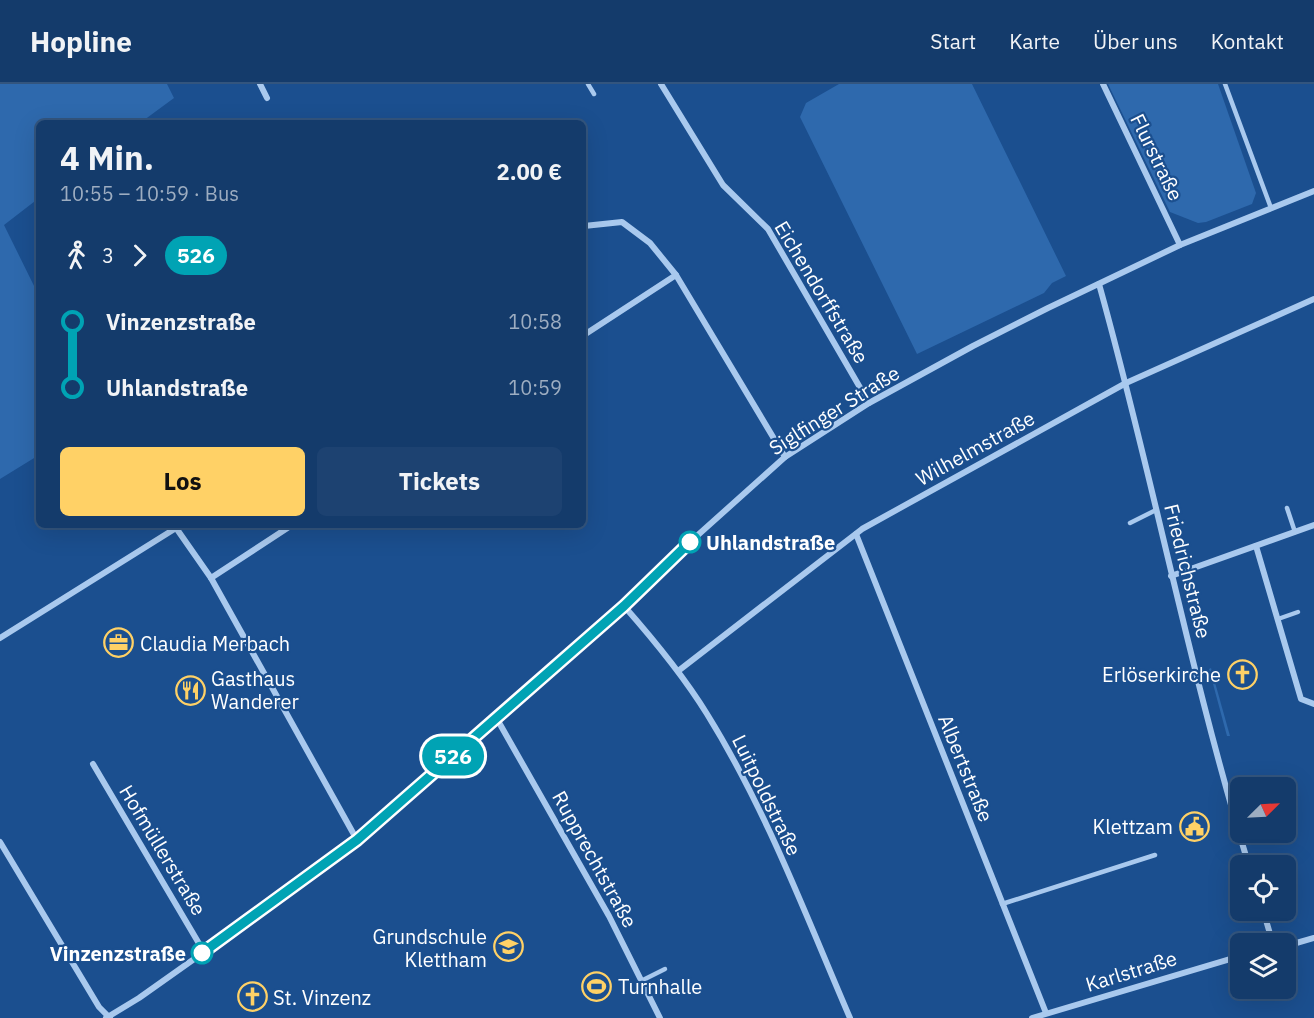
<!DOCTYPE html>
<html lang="de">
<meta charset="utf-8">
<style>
body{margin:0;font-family:"IBM Plex Sans",sans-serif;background:#1d4271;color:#f1f3f6;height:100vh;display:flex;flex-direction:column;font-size:22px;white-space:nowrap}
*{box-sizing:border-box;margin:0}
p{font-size:20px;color:#9dadc1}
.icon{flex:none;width:33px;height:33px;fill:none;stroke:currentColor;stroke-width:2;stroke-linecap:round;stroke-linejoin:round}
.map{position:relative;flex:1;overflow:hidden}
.panel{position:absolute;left:36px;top:36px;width:550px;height:408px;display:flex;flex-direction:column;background:#143b6b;border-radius:9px;box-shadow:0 6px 24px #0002,0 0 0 2px #33557e}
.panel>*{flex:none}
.badge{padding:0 12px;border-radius:20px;font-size:21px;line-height:39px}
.needle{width:39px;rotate:66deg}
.tools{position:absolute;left:1230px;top:693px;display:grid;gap:12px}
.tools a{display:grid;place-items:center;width:66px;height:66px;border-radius:9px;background:#143b6b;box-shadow:0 6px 24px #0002,0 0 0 2px #33557e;font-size:30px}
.map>.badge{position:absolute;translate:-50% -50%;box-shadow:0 0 0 3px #fff}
.legs{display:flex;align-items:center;gap:9px;height:66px;padding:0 24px;font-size:20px}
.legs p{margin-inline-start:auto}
.overview{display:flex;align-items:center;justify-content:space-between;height:102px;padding:0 24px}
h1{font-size:33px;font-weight:800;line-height:45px}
.action{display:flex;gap:12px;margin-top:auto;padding:12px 24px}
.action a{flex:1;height:69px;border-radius:9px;background:#ffd166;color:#111;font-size:24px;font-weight:800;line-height:69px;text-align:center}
.action a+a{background:#1d4271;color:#f1f3f6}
ul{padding:0 24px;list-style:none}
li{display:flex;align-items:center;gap:21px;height:66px;font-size:22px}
li i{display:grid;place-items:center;width:9px;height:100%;margin:0 8px;background:currentColor}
li i::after{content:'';width:15px;height:15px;margin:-8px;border:4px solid;border-radius:50%;background:#143b6b}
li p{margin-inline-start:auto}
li:first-child i{background:linear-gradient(#0000 50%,currentColor 0)}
li:last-child i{background:linear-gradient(currentColor 50%,#0000 0)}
header{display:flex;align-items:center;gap:36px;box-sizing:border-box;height:84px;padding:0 30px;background:#143b6b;border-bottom:2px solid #33557e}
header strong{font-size:28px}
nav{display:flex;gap:33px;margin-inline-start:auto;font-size:21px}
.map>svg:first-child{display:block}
</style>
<header>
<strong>Hopline</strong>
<nav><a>Start</a><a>Karte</a><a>Über uns</a><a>Kontakt</a></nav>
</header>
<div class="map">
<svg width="1314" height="934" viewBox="0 0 1314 934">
<rect width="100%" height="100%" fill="#1b4f8f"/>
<!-- green -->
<g fill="#2e69ad">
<polygon points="0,0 167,0 174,14 140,39 39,39 39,114 4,141 39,212 39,371 0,395"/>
<polygon points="839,0 972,0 1066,192 1052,199 1044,209 917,270 800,33 806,19"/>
<polygon points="1108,0 1218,0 1256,109 1252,120 1206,138 1198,139 1170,128"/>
<polygon points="1211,584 1230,652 1227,652 1209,585"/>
</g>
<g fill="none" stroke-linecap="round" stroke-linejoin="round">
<!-- lane -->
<g stroke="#a9c9ee" stroke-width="4.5">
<polyline points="588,0 594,10"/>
<polyline points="1225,0 1271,124"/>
<polyline points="1287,424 1295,448"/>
<polyline points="1130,439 1156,426"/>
<polyline points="1278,535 1298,528"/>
<polyline points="1002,820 1155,771"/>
<polyline points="641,897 665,885"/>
</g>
<!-- street -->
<g stroke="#a9c9ee" stroke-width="6">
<polyline points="260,0 267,14"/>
<polyline points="661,0 723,101 768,145 869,319"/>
<polyline points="1103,0 1180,161"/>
<polyline points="584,142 622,138 650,159 676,191 785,373"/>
<path d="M1099 200C1153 393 1190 590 1249 782"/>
<polyline points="584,251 676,191"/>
<polyline points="174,441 211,494 357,756"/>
<polyline points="856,450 1046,929"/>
<polyline points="1256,462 1301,615 1314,620"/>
<polyline points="1171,492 1314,441"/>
<polyline points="211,494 292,441"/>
<path d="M624 522C654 556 683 591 707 630 766 725 806 832 850 934"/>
<polyline points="0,554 176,444"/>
<polyline points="678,587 862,445 1126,299 1314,215"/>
<polyline points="497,635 609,832 660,934"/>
<polyline points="93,680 204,868"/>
<polyline points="0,758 99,923 110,934"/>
<polyline points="1263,826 1273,860"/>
<polyline points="1286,862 1314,854"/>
<polyline points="106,934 139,914 204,868 357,756 624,522 670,476 785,373 869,319 973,262 1048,224 1180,161 1314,107"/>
<polyline points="1032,934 1240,872"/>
</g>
</g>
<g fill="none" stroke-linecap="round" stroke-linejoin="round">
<defs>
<polyline id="line-1" points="202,869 357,756 624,522 690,458"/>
</defs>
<!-- line-1 casing -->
<use href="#line-1" stroke="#fff" stroke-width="14"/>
<!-- line-1 -->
<use href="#line-1" stroke="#00a3b4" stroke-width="9"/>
</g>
<!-- icons -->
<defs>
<symbol id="office-ring" viewBox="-11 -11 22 22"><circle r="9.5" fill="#1b4f8f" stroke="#ffd166" stroke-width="1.5"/><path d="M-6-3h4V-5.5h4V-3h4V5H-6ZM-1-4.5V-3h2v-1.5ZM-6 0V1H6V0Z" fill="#ffd166"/></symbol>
<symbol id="church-ring" viewBox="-11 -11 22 22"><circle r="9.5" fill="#1b4f8f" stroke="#ffd166" stroke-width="1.5"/><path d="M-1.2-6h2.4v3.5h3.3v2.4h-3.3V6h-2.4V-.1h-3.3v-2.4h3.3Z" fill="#ffd166"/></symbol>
<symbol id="restaurant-ring" viewBox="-11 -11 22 22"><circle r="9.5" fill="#1b4f8f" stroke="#ffd166" stroke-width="1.5"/><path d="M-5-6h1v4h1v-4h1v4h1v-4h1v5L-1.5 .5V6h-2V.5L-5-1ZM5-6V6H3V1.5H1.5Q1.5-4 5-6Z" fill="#ffd166"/></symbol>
<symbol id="civic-ring" viewBox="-11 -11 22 22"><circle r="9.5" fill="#1b4f8f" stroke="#ffd166" stroke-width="1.5"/><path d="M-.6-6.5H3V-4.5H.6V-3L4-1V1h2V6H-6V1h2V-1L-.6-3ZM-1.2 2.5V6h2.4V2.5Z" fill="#ffd166"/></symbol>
<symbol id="school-ring" viewBox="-11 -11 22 22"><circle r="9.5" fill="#1b4f8f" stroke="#ffd166" stroke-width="1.5"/><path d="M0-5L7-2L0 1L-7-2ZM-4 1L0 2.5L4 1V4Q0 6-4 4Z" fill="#ffd166"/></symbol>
<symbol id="stadium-ring" viewBox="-11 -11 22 22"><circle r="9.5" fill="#1b4f8f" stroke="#ffd166" stroke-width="1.5"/><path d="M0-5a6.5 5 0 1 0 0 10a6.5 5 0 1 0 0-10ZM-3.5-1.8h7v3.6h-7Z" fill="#ffd166"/></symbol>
</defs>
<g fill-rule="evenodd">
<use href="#office-ring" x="102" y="542" width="33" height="33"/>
<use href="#church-ring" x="1226" y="574" width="33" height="33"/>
<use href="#restaurant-ring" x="174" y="590" width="33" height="33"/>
<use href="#civic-ring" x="1178" y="726" width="33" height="33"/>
<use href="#school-ring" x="492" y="846" width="33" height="33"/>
<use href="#stadium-ring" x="580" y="886" width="33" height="33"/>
<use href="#church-ring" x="236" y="896" width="33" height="33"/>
</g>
<!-- markers -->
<g fill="#fff" stroke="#00a3b4" stroke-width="3">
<circle cx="690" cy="458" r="10"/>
<circle cx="202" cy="869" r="10"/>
</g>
<g text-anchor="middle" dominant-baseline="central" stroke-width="4.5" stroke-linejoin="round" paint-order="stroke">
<!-- street labels -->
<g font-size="20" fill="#fff" stroke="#1b4f8f">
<text transform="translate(1157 73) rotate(64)">Flurstraße</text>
<text transform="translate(822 208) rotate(59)">Eichendorffstraße</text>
<text transform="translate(834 326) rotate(-32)">Siglfinger Straße</text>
<text transform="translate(975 364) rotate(-29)">Wilhelmstraße</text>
<text transform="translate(1188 487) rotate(76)">Friedrichstraße</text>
<text transform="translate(966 684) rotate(68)">Albertstraße</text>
<text transform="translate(767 711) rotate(64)">Luitpoldstraße</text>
<text transform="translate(163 766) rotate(59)">Hofmüllerstraße</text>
<text transform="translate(595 775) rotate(61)">Rupprechtstraße</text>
<text transform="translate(1131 887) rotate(-17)">Karlstraße</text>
</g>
<!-- stop labels -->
<g font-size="20" font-weight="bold" fill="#fff" stroke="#1b4f8f" text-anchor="start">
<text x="706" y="458">Uhlandstraße</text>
<text x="186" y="869" text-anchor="end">Vinzenzstraße</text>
</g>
<!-- poi labels -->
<g font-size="20" fill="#fff" stroke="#1b4f8f" text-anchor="start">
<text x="140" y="559">Claudia Merbach</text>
<text x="1221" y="590" text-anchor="end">Erlöserkirche</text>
<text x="211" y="594">Gasthaus<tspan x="211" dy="23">Wanderer</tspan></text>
<text x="1173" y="742" text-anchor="end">Klettzam</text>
<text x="487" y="852" text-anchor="end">Grundschule<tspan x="487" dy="23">Klettham</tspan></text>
<text x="618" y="902">Turnhalle</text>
<text x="273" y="913">St. Vinzenz</text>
</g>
</g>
</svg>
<div class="tools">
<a><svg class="needle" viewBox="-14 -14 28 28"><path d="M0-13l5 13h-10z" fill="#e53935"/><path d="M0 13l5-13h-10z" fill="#9dadc1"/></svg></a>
<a><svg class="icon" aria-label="locate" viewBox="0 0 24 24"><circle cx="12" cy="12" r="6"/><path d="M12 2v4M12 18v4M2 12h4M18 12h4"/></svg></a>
<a><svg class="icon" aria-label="layers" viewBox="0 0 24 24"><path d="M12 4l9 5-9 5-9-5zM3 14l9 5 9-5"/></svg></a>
</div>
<b class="badge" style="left:453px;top:672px;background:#00a3b4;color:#fff">526</b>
<section class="panel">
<div class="overview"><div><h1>4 Min.</h1><p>10:55 – 10:59 · Bus</p></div><b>2.00 €</b></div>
<div class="legs"><svg class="icon" aria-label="walk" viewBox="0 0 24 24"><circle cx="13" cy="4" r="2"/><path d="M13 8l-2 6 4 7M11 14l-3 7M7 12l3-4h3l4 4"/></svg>3<svg class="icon" aria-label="forward" viewBox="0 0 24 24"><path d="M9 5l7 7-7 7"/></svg><b class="badge" style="background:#00a3b4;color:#fff">526</b></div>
<ul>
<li><i style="color:#00a3b4"></i><b>Vinzenzstraße</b><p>10:58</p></li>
<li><i style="color:#00a3b4"></i><b>Uhlandstraße</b><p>10:59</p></li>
</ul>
<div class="action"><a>Los</a><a>Tickets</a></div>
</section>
</div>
